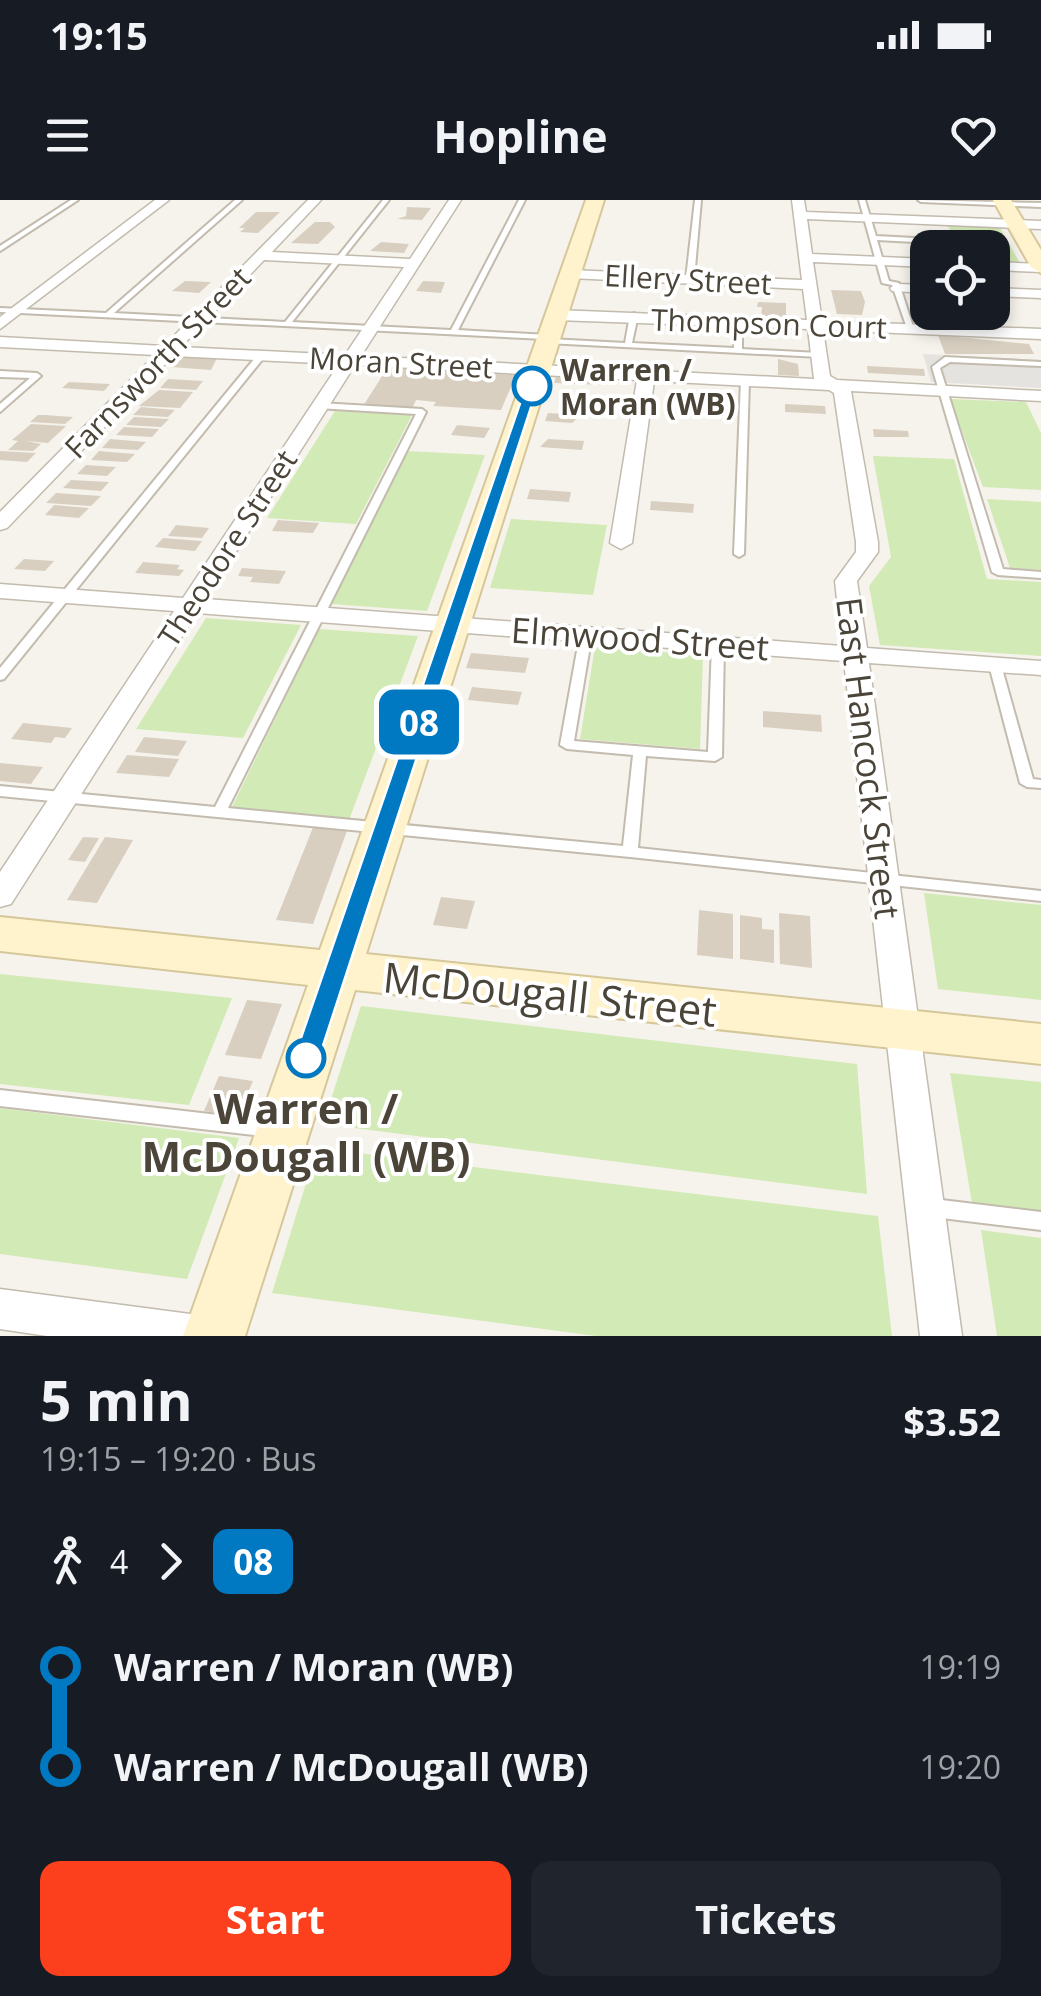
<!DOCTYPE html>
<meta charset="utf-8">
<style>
body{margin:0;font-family:"Open Sans",sans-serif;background:#20242c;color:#f1f3f6;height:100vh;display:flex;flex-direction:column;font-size:38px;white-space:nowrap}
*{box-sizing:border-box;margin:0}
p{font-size:32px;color:#9ea1a6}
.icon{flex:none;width:55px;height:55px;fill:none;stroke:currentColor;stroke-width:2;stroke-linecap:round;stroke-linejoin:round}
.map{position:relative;height:1136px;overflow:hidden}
.details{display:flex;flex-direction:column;background:#171b24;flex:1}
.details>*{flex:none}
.badge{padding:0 20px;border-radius:15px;font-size:35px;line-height:65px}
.fabs{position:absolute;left:910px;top:30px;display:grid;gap:20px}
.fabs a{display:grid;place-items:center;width:100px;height:100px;border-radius:20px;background:#171b24;box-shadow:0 5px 15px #0003;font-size:50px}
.map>.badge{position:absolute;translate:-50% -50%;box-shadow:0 0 0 5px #fff}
.legs{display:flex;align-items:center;gap:15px;height:110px;padding:0 40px;font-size:32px}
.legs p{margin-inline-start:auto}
.overview{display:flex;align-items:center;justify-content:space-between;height:170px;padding:0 40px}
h1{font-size:55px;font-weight:700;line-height:75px}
.action{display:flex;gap:20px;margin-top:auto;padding:20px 40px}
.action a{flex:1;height:115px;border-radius:20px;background:#fc3f1d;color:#fff;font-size:40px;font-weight:700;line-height:115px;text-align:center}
.action a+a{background:#20242c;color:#f1f3f6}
ul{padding:0 40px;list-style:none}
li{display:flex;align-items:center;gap:35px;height:100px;font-size:38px}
li i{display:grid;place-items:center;width:15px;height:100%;margin:0 12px;background:currentColor}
li i::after{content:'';width:25px;height:25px;margin:-12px;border:8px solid;border-radius:50%;background:#171b24}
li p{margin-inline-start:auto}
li:first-child i{background:linear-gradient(#0000 50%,currentColor 0)}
li:last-child i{background:linear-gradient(currentColor 50%,#0000 0)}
.status{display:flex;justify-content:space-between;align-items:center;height:70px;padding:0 50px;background:#171b24;direction:ltr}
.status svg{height:28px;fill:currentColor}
header{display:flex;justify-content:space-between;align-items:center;height:130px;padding:0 40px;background:#171b24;font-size:45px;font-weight:700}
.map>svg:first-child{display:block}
</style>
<div class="status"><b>19:15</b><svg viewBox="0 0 49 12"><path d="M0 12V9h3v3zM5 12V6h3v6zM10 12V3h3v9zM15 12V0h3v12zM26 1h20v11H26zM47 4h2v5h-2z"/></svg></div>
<header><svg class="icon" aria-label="menu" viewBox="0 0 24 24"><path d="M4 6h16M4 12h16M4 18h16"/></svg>Hopline<svg class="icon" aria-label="heart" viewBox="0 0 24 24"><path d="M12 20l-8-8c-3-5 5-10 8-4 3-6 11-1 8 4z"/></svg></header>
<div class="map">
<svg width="1041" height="1136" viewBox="0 0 1041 1136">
<rect width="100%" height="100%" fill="#f6f3ec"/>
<!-- green -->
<g fill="#d2eab5">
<polygon points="947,24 999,26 1020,63 993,62 992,48 958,47"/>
<polygon points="950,199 1026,202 1041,233 1041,290 983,287"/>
<polygon points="335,211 412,215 356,324 267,318"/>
<polygon points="406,251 485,255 427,411 331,404"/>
<polygon points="873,256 954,259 987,379 1041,382 1041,456 880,445 869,386 891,357"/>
<polygon points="987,299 1041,302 1041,370 1010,368"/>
<polygon points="511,319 607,325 593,395 490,388"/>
<polygon points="206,418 301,425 243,538 136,529"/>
<polygon points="319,429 418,436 349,620 231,609"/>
<polygon points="595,447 703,455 700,549 580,539"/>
<polygon points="924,693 1041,705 1041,800 938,789"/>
<polygon points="0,774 232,798 189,905 0,884"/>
<polygon points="361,806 857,864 867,994 323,924"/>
<polygon points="950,873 1041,882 1041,1011 972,1003"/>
<polygon points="0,908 239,938 187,1079 0,1054"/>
<polygon points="317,948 878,1016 892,1136 596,1136 272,1093"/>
<polygon points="981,1030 1041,1038 1041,1136 997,1136"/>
</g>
<!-- parking -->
<polygon fill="#e5e3e0" points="923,154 1041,160 1041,188 931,182"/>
<!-- building -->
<g fill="#d8cfc1">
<polygon points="407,7 431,8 422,20 397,19 406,16"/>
<polygon points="256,12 280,12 258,33 240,32 245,28 239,28"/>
<polygon points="315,22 330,22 335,27 318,44 291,43"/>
<polygon points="381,42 409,44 404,53 370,51"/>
<polygon points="185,81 211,82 199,93 172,91"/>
<polygon points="423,81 445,82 441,93 416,91"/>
<polygon points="831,90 861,91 865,102 862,115 837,114"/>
<polygon points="758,102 786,103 786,115 790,119 761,119 762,107 757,107"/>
<polygon points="942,113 988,115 991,123 944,121"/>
<polygon points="938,135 1029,144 1034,154 945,154"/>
<polygon points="182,156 217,158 211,170 171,167"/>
<polygon points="778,159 798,164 799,176 778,175"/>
<polygon points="867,166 924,169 925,176 868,173"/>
<polygon points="388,167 516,175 501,210 433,206 436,202 416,200 412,209 363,206"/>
<polygon points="556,176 608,179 606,185 554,183"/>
<polygon points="168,179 203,181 196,190 160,188"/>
<polygon points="69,182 110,184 104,191 62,188"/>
<polygon points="159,190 193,192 180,208 139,206"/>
<polygon points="785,204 825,206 826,214 785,212"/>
<polygon points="141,207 175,210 168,217 133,215"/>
<polygon points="548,213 581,215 572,223 545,221"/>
<polygon points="38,215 45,215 73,217 65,224 30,222"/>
<polygon points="134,217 169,219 161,227 126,225"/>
<polygon points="31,224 66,226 48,243 26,241 41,244 33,251 8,250 18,241 12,240"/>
<polygon points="457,225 490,228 484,238 451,235"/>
<polygon points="124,227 159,229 152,237 116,235"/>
<polygon points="873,229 908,231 909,237 874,237"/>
<polygon points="110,239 146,242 138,250 102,248"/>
<polygon points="548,239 584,241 582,250 540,247"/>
<polygon points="0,251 36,253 27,262 0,260"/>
<polygon points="99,251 135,254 127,262 91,260"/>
<polygon points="86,265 116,267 107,276 77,274"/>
<polygon points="71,280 109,282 101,291 63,288"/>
<polygon points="530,289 571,292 569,302 527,299"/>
<polygon points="56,293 101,296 91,306 46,303"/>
<polygon points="651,301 694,304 693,313 650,310"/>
<polygon points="54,305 89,308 79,318 45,315"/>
<polygon points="278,320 319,323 313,333 272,331"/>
<polygon points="176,325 209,328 202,338 168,336"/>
<polygon points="163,338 202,341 195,351 155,347"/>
<polygon points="24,359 54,361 45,371 14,369"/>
<polygon points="143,362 180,365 177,369 184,370 179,376 135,373"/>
<polygon points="242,368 286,371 279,384 250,382 253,377 238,376"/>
<polygon points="471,453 529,458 525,473 466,468"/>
<polygon points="472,487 522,492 518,505 468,500"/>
<polygon points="763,511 821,515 822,532 763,527"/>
<polygon points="23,523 72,528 65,538 55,537 51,543 11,539"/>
<polygon points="144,537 187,541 178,556 135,552"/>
<polygon points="127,555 179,559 169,577 116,573"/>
<polygon points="0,563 43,567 31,584 0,581"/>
<polygon points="314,625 348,628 313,724 276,720"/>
<polygon points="83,637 99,638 85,662 68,660"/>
<polygon points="105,637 133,640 97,703 67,700"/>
<polygon points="441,697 475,701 467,729 433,725"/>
<polygon points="699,710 733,714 733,759 697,755"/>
<polygon points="779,713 810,716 812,768 780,764"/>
<polygon points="740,715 762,718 762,729 774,730 774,763 740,759"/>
<polygon points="247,800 282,804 261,859 225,855"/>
<polygon points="219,876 253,881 238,916 204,911"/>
</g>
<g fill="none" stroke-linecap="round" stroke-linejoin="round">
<defs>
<g id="lane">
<polygon points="71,0 78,0 0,51 0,46"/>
<polygon points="235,0 242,0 114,113 285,122 383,0 389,0 292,122 451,130 519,0 525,0 458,130 548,135 552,137 550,139 625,143 630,115 634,113 638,115 632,143 734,148 734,119 738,117 742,119 742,149 819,153 823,155 819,157 547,143 543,141 545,139 0,112 0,108 106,113"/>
<polygon points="695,0 701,0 694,79 690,81 686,79"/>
<polygon points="859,0 865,0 876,36 952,40 955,42 952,44 877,40 889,81 899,83 915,133 908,131 892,85 882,83"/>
<polygon points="918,0 1041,3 1041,7 921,2"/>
<polygon points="259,153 266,155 4,479 0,480 0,468"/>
<polygon points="945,157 1041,162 1041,166 950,162 940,168 1003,369 1041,372 1041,378 998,375 992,372 932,167"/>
<polygon points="0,171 37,173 41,176 0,212 0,204 30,178 0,177"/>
<polygon points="745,177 749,180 744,354 739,357 734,354 741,180"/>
<polygon points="320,203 422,209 426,212 228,608 623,646 633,555 567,549 560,545 580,434 586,430 592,434 574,541 708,552 712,444 718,440 724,444 722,557 715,561 646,556 638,648 1041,691 1041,701 630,657 0,596 0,586 215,607 416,214 317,208 317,204"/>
<polygon points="995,461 1001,465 1033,579 1041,580 1041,588 1027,587 1020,583 989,465"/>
<polygon points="0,890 272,921 279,923 281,929 279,935 272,937 0,906"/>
<polygon points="925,998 1041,1012 1041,1030 925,1016 918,1013 915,1007 918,1001"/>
</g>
<g id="street">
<polygon points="155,0 169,0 0,129 0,117"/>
<path d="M308 0H321L272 52 410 59 449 0H461L361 156 814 179 808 129 556 120 548 115 556 110 807 120 803 89 570 78 563 74 570 70 802 80 792 0H804L806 12 1041 21V29L807 19 812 54 928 59V67L813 62 822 121 1041 129V139L823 130 830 176 837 180 1041 191V201L851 191 878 342V352L857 381 867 448 1041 461V475L869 463 962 1136H920L844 461 197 413 11 704 0 707V672L174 411 0 398V384L183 398 339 164 173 156 7 328 0 330V312L155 155 0 147V137L164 146ZM264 60 404 67 345 155 181 147ZM355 165 637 180 610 343 621 349 632 343 654 181 829 190 834 193 856 342V352L835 381 842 446 206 399Z"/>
<polygon points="992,62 1041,64 1041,72 992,70"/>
<polygon points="897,84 928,85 928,93 892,91 890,88"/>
<polygon points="992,88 1041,90 1041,98 992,96"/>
<polygon points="0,1089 198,1115 213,1121 219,1136 47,1136 0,1129"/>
</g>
<g id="secondary">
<polygon points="586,0 604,0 366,754 1041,824 1041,864 355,790 245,1136 183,1136 308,785 0,751 0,717 320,750"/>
<polygon points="993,0 1011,0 1041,50 1041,73 1031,67"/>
</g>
</defs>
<!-- lane casing -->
<use href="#lane" stroke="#c2bbae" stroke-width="4"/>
<!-- street casing -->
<use href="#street" stroke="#c2bbae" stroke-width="3"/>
<!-- secondary casing -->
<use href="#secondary" stroke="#d6c79b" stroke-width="4"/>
<!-- lane -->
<use href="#lane" fill="#fff" fill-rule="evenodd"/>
<!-- street -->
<use href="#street" fill="#fff" fill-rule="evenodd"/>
<!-- secondary -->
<use href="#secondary" fill="#fff3cd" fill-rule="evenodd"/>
</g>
<!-- line-1 -->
<polygon fill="#0079c2" stroke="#fff" stroke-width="2.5" points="532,183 538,186 319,858 315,866 298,866 294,858 526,186"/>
<!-- markers -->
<g fill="#fff" stroke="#0079c2" stroke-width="5">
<circle cx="532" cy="186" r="18"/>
<circle cx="306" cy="858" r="18"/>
</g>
<g text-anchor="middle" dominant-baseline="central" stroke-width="8" stroke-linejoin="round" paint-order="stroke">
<!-- far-street labels -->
<g font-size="30" fill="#4b4439" stroke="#fff">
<text transform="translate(688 79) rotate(3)">Ellery Street</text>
<text transform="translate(769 123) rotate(2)">Thompson Court</text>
<text transform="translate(157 162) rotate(-46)">Farnsworth Street</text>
<text transform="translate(401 162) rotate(3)">Moran Street</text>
<text transform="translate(227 348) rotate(-57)">Theodore Street</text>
</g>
<!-- far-stop labels -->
<g font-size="30" font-weight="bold" fill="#4b4439" stroke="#fff" text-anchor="start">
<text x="560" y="169">Warren /<tspan x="560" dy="34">Moran (WB)</tspan></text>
</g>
<!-- street labels -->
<g font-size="35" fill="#4b4439" stroke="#fff">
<text transform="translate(640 438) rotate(4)">Elmwood Street</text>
<text transform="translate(869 558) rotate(83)">East Hancock Street</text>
</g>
<!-- near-street labels -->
<g font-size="42" fill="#4b4439" stroke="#fff">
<text transform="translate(550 793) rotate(6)">McDougall Street</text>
</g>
<!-- near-stop labels -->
<g font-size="42" font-weight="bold" fill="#4b4439" stroke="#fff">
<text x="306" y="907">Warren /<tspan x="306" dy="48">McDougall (WB)</tspan></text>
</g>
</g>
</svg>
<div class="fabs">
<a><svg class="icon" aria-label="locate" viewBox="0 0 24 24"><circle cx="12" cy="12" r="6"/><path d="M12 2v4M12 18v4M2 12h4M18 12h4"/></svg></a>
</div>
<b class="badge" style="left:419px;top:522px;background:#0079c2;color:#fff">08</b>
</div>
<section class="details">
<div class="overview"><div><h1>5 min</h1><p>19:15 – 19:20 · Bus</p></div><b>$3.52</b></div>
<div class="legs"><svg class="icon" aria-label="walk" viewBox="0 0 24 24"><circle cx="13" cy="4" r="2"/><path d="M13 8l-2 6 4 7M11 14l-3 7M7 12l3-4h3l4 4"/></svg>4<svg class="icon" aria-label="forward" viewBox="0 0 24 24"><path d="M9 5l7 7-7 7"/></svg><b class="badge" style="background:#0079c2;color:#fff">08</b></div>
<ul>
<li><i style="color:#0079c2"></i><b>Warren / Moran (WB)</b><p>19:19</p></li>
<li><i style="color:#0079c2"></i><b>Warren / McDougall (WB)</b><p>19:20</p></li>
</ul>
<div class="action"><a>Start</a><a>Tickets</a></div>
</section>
